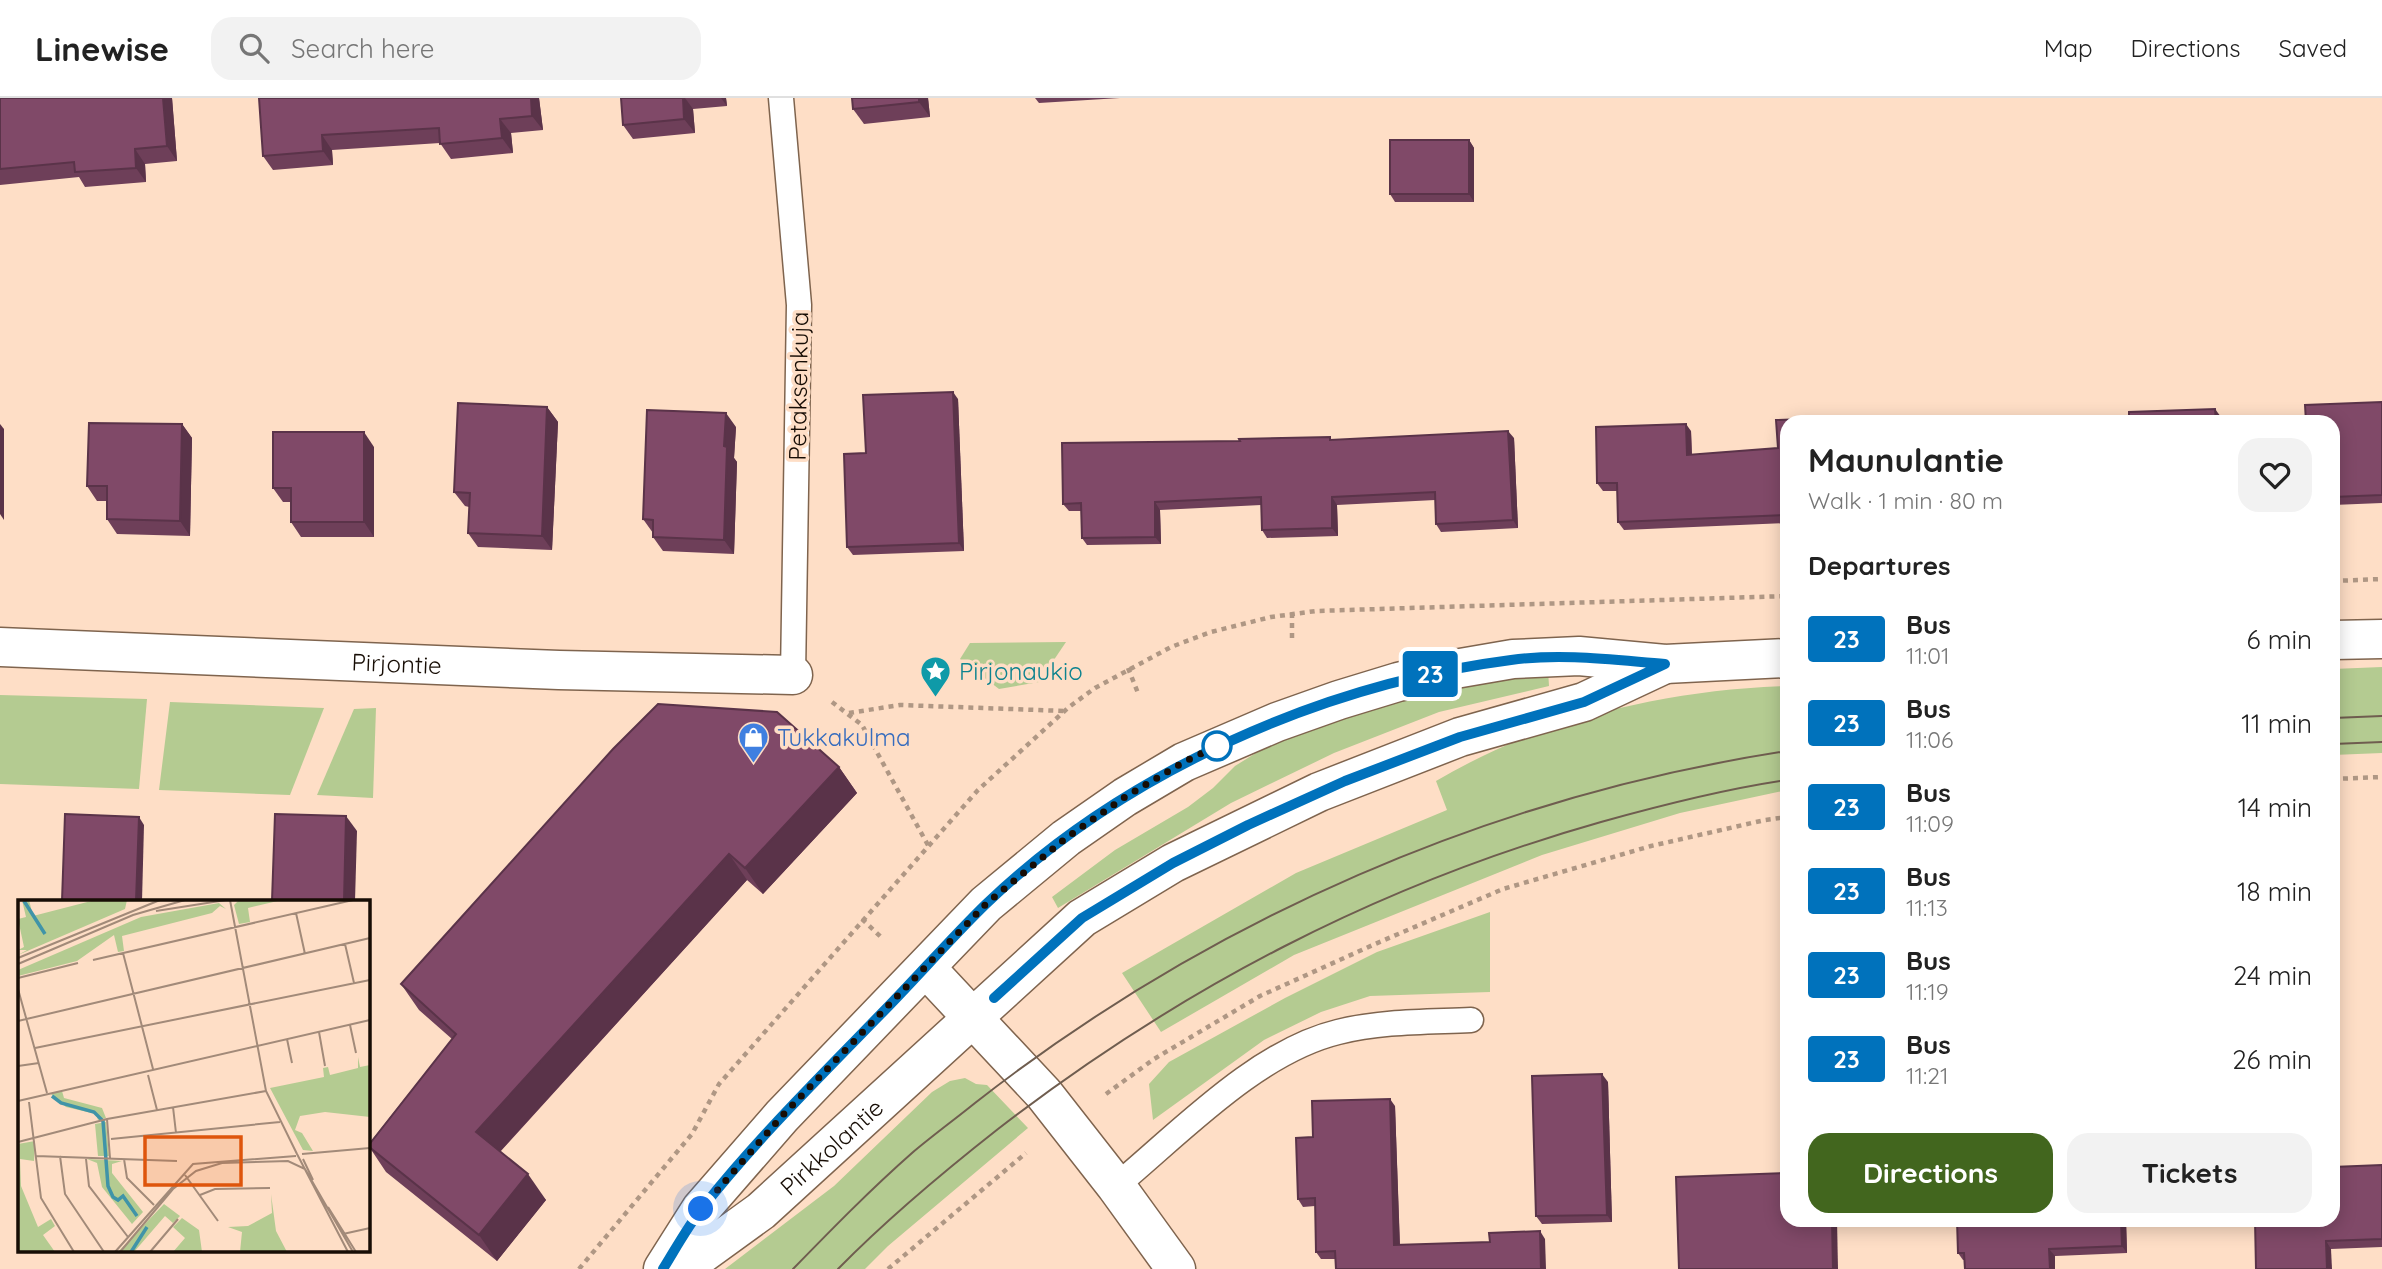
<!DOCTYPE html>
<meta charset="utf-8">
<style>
body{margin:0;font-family:Quicksand,sans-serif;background:#f2f2f2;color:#222;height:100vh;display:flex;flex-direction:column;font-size:26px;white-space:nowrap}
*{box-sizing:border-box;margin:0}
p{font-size:23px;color:#767676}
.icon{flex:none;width:38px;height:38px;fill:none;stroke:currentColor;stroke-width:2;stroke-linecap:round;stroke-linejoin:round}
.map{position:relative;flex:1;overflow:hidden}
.panel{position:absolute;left:1780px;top:317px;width:560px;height:812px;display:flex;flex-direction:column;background:#fff;border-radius:21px;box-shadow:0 4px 18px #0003}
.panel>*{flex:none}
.badge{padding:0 14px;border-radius:5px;font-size:24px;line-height:46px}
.you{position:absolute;width:35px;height:35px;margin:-18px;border:5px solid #fff;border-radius:50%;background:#1a73e8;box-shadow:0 0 0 10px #1a73e833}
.map>.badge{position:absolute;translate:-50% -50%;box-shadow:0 0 0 4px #fff}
h2{padding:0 28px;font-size:26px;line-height:63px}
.round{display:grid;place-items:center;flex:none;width:74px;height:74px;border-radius:21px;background:#f2f2f2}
.head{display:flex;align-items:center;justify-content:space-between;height:119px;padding:0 28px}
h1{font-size:33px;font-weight:700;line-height:52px}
.primary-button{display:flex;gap:14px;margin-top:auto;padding:14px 28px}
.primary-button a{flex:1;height:80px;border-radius:21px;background:#42661e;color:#fff;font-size:28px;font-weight:700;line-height:80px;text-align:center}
.primary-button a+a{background:#f2f2f2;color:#222}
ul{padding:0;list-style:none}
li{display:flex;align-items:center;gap:21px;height:84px;padding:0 28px}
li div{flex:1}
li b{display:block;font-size:26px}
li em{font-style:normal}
li .badge{min-width:77px;font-weight:700;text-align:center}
header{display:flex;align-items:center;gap:42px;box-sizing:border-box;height:98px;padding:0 35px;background:#fff;border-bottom:2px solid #e0e0e0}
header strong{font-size:33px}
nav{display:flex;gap:38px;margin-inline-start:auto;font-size:24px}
.search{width:490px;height:63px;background:#f2f2f2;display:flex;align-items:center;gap:18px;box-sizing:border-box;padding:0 24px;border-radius:21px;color:#767676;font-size:26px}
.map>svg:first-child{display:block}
</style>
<header>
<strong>Linewise</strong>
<div class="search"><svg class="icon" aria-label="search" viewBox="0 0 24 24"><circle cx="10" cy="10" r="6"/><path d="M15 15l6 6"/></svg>Search here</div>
<nav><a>Map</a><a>Directions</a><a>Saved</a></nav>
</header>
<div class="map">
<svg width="2382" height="1171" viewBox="0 0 2382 1171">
<rect width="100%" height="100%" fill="#fedec6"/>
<!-- green -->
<g fill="#b4cb91">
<polygon points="1066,544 1039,584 999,591 960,561 970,545"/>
<polygon points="2382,569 2382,655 2333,657 2333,571"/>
<polygon points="1548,572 1549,588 1439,614 1334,655 1231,705 1058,810 1052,799 1115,752 1188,709 1213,690 1235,668 1272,645 1346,619 1430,594"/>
<path d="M1787 588V692L1680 715 1542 757 1294 857 1161 934 1122 875 1296 775 1447 712 1436 683C1541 621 1665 592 1787 588Z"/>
<polygon points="0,597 147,601 139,691 0,686"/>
<polygon points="170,604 324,610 290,697 159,692"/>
<polygon points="376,610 373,700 317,697 354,611"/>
<polygon points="1490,814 1490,894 1370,898 1321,914 1264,942 1153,1022 1149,986 1169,964 1285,900 1377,854"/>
<polygon points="965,980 976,986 987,987 1028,1030 888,1148 865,1171 725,1171 834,1088 932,994 950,983"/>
</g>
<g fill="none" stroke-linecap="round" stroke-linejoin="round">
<defs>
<g id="service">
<polyline points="781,0 799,207 793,577"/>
<path d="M1116 1088C1180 1035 1256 954 1338 934 1381 923 1427 924 1471 922"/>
</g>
<g id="minor">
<path id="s1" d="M0 549 559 572 793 577"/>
<polyline points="926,870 1044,996 1116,1088 1176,1171"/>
</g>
<g id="secondary">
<polyline points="2333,542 2382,541"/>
<polyline points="663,1171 701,1111 782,1018 986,806 1066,740 1125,699 1184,664 1277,624 1339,602 1398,584 1449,572 1513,561 1579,558 1665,566 1787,560"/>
<path id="s2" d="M681 1171 761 1113 1082 820 1173 765 1319 694 1460 639 1584 604 1663 567"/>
</g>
</defs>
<!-- service casing -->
<use href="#service" stroke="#7f644e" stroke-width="27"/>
<!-- minor casing -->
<use href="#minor" stroke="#7f644e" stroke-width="41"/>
<!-- secondary casing -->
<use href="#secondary" stroke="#7f644e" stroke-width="41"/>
<!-- path -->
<g stroke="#af9784" stroke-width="4.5" stroke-dasharray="5 5" stroke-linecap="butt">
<polyline points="2333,483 2382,481"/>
<polyline points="1292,515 1292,542"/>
<polyline points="1128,570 1138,595"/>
<polyline points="832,604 862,627 929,749"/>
<polyline points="849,615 900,607 1065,613"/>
<polyline points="2333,681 2382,679"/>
<polyline points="862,821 882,840"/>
<polyline points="1106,996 1154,961 1260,898 1375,846 1503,791 1651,748 1765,722 1787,719"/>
<polyline points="579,1171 692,1036 719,986 978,692 1069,609 1095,590 1171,549 1211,534 1271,519 1316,513 1787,498"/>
<polyline points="888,1171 1026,1055"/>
</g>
<!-- service -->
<use href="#service" stroke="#fff" stroke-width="24"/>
<!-- minor -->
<use href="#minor" stroke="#fff" stroke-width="38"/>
<!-- secondary -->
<use href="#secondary" stroke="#fff" stroke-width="38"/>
<!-- tram -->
<g stroke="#6f5d4f" stroke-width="2">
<polyline points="2333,620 2382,618"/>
<polyline points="2333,646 2382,644"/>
<path d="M793 1171C832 1131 870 1092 912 1055 932 1038 954 1022 975 1005 1210 821 1492 698 1787 653"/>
<path d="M838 1171C888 1120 942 1075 998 1031 1181 890 1378 787 1601 724 1662 707 1724 691 1787 682"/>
</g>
</g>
<!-- wall -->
<g fill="#6e3f59">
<polygon points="0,0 172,0 177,63 145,66 146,84 85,89 79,79 0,87"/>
<polygon points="259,0 539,0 543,32 511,35 513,55 451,61 440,45 332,52 333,67 273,72 263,58"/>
<polygon points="621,0 726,0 727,8 693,11 695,35 633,41 623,27"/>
<polygon points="852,0 928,0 930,19 864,26 853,11"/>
<polygon points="1035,0 1120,0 1039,5"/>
<polygon points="1469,42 1474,50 1474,104 1395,104 1390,96"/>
<polygon points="958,301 964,453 853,457 847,449 866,355"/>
<polygon points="2382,304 2382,405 2333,407 2333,324"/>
<polygon points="547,309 558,324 552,452 478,449 468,435 469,409 465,408 454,394"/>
<polygon points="1787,324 1787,425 1624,432 1618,424 1617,393 1603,393 1597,385 1691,333 1692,357 1778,350"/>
<polygon points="182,326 192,340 190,438 117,436 107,421 107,403 97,403 87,388"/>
<polygon points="736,329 734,360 737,364 734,456 663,453 653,439 653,435 643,421"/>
<polygon points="1514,340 1518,430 1441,434 1436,426 1435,402 1337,407 1338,438 1267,440 1262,432 1261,407 1160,412 1161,446 1087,447 1082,440 1081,413 1069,413 1063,406 1332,342"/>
<polygon points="374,349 374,439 301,439 291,424 291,404 283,404 273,390"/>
<polygon points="839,669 857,695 763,796 747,782 500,1054 546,1102 497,1163 386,1074 368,1047 452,941 419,912 401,886"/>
<polygon points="1608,984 1612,1124 1542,1126 1536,1118"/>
<polygon points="1395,1008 1400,1147 1490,1144 1545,1141 1336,1161 1321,1161 1316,1154 1315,1108 1303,1109 1298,1101 1313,1039"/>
<polygon points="2382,1067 2382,1149 2331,1151 2256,1171"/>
<polygon points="1957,1122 2126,1122 2127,1155 1963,1162 1958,1155"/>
</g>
<!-- shaded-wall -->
<g fill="#5a3349">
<polygon points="163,0 172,0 177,63 167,48"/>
<polygon points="531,0 539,0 543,32 532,18"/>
<polygon points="683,0 685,0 693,11 695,35 684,21"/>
<polygon points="721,0 726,0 727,8"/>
<polygon points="919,0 928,0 930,19 919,4"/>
<polygon points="500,21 511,35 513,55 502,40"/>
<polygon points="322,37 332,52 333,67 323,53"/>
<polygon points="1469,42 1474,50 1474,104 1469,96"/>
<polygon points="135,51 145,66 146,84 136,70"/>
<polygon points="953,294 958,301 964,453 959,445"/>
<polygon points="547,309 558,324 552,452 542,438"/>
<polygon points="2215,311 2221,319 2221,324 2216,324"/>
<polygon points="726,315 736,329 734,360 737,364 734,456 724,442 724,348"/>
<polygon points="0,326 4,331 4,422 0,416"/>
<polygon points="182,326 192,340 190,438 180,423"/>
<polygon points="1686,326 1691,333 1692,365 1687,357"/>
<polygon points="1508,333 1514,340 1518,430 1513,422"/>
<polygon points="364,334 374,349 374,439 364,424"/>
<polygon points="1332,399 1337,407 1338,438 1332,430"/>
<polygon points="1155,404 1160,412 1161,446 1155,439"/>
<polygon points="839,669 857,695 763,796 745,770"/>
<polygon points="346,718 357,733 355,803 344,803"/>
<polygon points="139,719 144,727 142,803 136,803"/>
<polygon points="729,756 747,782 494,1060 476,1034"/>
<polygon points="1602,976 1608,984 1612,1124 1607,1117"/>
<polygon points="1390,1001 1395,1008 1400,1154 1394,1147"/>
<polygon points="528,1076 546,1102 497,1163 479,1137"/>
<polygon points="1832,1122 1837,1122 1838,1171 1833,1171"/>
<polygon points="2121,1122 2126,1122 2127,1155 2122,1148"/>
<polygon points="1540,1133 1545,1141 1546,1171 1541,1171"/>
<polygon points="2326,1143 2331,1151 2332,1171 2327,1171"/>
<polygon points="2049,1151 2055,1158 2055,1171 2050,1171"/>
</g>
<!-- building -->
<g fill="#804968" stroke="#5a3349" stroke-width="2">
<polygon points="0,0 163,0 167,48 135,51 136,70 75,74 74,64 0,71"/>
<polygon points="259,0 531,0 532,18 500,21 502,40 440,46 439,30 322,37 323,53 263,58"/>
<polygon points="621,0 683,0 684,21 623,27"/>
<polygon points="852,0 919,0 919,4 853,11"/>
<rect x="1390" y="42" width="79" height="54"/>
<polygon points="953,294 959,445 847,449 844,356 866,355 863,297"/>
<polygon points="2382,304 2382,397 2333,399 2333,324 2306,324 2305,307"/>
<polygon points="458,305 547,309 542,438 468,435 470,395 454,394"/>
<polygon points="2215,311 2216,324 2129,324 2129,314"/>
<polygon points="647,312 726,315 724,348 727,349 724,442 653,439 653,422 643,421"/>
<polygon points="2042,318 2042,324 1948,324 1948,320"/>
<polygon points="1857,319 1857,324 1787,324 1787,417 1618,424 1617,385 1597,385 1596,329 1686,326 1687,357 1778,350 1776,322"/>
<polygon points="89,325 182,326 180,423 107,421 107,388 87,388"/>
<polygon points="1508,333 1513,422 1436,426 1435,394 1332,399 1332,430 1262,432 1261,399 1155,404 1155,439 1082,440 1081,405 1063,406 1062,345 1240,343 1239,341 1330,339 1330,342"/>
<polygon points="273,334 364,334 364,424 291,424 291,390 273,390"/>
<polygon points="658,606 777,614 839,669 745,770 729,756 476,1034 528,1076 479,1137 368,1048 456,936 401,886 613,651"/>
<polygon points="65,716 139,719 136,803 62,803"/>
<polygon points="275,716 346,718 344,803 272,803"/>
<polygon points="1602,976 1607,1117 1536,1118 1532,978"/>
<polygon points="1390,1001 1394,1147 1490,1144 1489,1135 1540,1133 1541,1171 1336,1171 1335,1153 1316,1154 1315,1100 1298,1101 1296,1040 1313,1039 1312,1003"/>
<polygon points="2382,1067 2382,1141 2326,1143 2327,1171 2256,1171 2255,1122 2333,1122 2333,1069"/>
<polygon points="1787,1075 1787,1122 1832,1122 1833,1171 1679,1171 1676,1079"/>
<polygon points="1957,1122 2121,1122 2122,1148 2049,1151 2050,1171 1965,1171 1964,1155 1958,1155"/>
</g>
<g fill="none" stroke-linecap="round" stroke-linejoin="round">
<defs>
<path id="line" d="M663 1171C676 1150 688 1128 703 1109 756 1042 816 983 875 922 913 884 948 843 986 806 1124 674 1322 586 1511 562 1562 555 1614 562 1665 566L1584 604 1460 639 1345 683 1248 727 1173 765 1082 820 994 900"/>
</defs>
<!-- line casing -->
<use href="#line" stroke="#fff" stroke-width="16"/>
<!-- line -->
<use href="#line" stroke="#0072bc" stroke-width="10"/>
<!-- walk -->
<polyline stroke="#170d05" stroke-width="7" stroke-dasharray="0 12.6" points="701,1111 782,1018 986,806 1066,740 1125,699 1184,664 1217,648"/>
</g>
<!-- icons -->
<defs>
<symbol id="sight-pin" viewBox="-11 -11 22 30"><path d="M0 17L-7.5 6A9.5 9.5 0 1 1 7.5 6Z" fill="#0f9aa8" stroke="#fedec6"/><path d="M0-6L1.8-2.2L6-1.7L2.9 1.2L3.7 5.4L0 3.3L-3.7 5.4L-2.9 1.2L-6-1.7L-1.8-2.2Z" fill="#fff"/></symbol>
<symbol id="shop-pin" viewBox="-11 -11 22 30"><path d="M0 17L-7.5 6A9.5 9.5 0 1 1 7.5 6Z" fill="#3f7fe0" stroke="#fedec6"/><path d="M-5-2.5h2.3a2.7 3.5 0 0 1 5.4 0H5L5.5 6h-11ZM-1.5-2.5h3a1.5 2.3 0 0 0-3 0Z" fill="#fff"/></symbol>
</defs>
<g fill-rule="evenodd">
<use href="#sight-pin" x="918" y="556" width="35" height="47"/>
<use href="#shop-pin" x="736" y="622" width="35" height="47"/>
</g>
<!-- markers -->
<circle fill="#fff" stroke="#0072bc" stroke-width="3.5" cx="1217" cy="648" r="14"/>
<g text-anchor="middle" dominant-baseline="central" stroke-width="7" stroke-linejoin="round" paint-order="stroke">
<!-- street labels -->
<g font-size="24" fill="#170d05" stroke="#fedec6">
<text transform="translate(798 288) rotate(-89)">Petaksenkuja</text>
<text stroke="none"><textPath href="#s1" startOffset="397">Pirjontie</textPath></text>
<text stroke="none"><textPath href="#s2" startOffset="194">Pirkkolantie</textPath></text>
</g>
<!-- culture labels -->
<g font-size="24" fill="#0d838f" stroke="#fedec6" text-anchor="start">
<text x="959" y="573">Pirjonaukio</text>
</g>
<!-- shop labels -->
<g font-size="24" fill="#366cbe" stroke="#fedec6" text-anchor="start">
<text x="777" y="639">Tukkakulma</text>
</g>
</g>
<!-- overview -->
<g transform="translate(18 802)">
<rect width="352" height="352" fill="#fedec6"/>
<path d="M4 0H11L15 16 77 0H109L107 9 0 55 9 50H0L6 47 0 19 8 17ZM221 0H264L230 8 232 22 221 24 216 5ZM201 3 208 9 202 6 194 13 104 36 106 51 100 52 96 35 59 61 0 76V70L123 17ZM340 157 342 167 352 165V217L307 212 282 216 277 230 284 233 295 251 285 250 252 188 306 177 305 168 310 167 312 175 340 168ZM44 191 46 198 84 208 88 218 80 220 78 214 48 207 33 194ZM88 222 91 256H80L77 224ZM17 241 16 261 2 259 3 286 20 327 33 319 37 326 25 335 37 352H0V244ZM69 259 104 261 94 264V273L125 312 114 324 84 287 79 263ZM253 294 258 331 269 352H222L224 332 210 327 230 326 254 313ZM146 304 162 316 155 323 147 316 116 352H100ZM164 318 181 330 184 352H155L167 338 155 327Z" fill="#b4cb91"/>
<path fill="none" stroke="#4094a8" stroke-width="3.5" d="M6 1 27 34M34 196 43 203 76 212 85 221 90 286 95 297 100 300 105 296 119 316M113 352 129 327"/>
<path fill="none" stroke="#a28a79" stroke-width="2" d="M212 0 248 191 279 254M138 11 208 0M278 13 287 54M327 44 336 83M105 53 135 169M0 58 142 0M75 60 335 0M0 64 115 15 167 0M0 78 60 63M0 89 29 193M0 121 352 38M332 125 338 153M301 132 307 166M269 139 274 163M17 148 352 80M0 166 21 163M130 175 139 210M0 201 352 120M11 202 23 298 56 352M155 207 158 233M89 219 92 258M93 239 262 222M0 242 89 219 248 191M279 254 330 352M284 254 352 248M18 256 159 261M42 256 47 294 86 352M68 259 71 286 110 337M106 259 109 278 136 305M285 259 295 280M167 275 200 321M182 295 197 289 252 288M310 307 338 352M325 334 352 328M97 352 175 264 278 256M102 352 155 289 178 271 204 263 270 261 287 269 335 352M132 352 160 319"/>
<path fill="#de550c" fill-opacity="0.15" stroke="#de550c" stroke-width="3.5" d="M127 237H223V285H127Z"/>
<rect width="352" height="352" fill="none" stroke="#170d05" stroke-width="3.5"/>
</g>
</svg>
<div class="you" style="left:701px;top:1111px"></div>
<b class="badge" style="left:1430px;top:576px;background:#0072bc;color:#fff">23</b>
<section class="panel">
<div class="head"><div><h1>Maunulantie</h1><p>Walk · 1 min · 80 m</p></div><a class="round"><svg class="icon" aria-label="heart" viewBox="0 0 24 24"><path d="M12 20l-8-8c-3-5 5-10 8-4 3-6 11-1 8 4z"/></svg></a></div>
<h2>Departures</h2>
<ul>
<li><span class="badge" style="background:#0072bc;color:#fff">23</span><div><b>Bus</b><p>11:01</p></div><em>6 min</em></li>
<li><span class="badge" style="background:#0072bc;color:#fff">23</span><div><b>Bus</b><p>11:06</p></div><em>11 min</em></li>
<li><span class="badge" style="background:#0072bc;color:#fff">23</span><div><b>Bus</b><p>11:09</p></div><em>14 min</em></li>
<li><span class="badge" style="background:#0072bc;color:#fff">23</span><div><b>Bus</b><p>11:13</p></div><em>18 min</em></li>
<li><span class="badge" style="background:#0072bc;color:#fff">23</span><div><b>Bus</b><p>11:19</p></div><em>24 min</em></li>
<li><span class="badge" style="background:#0072bc;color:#fff">23</span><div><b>Bus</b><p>11:21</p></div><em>26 min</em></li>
</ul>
<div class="primary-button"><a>Directions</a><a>Tickets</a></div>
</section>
</div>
